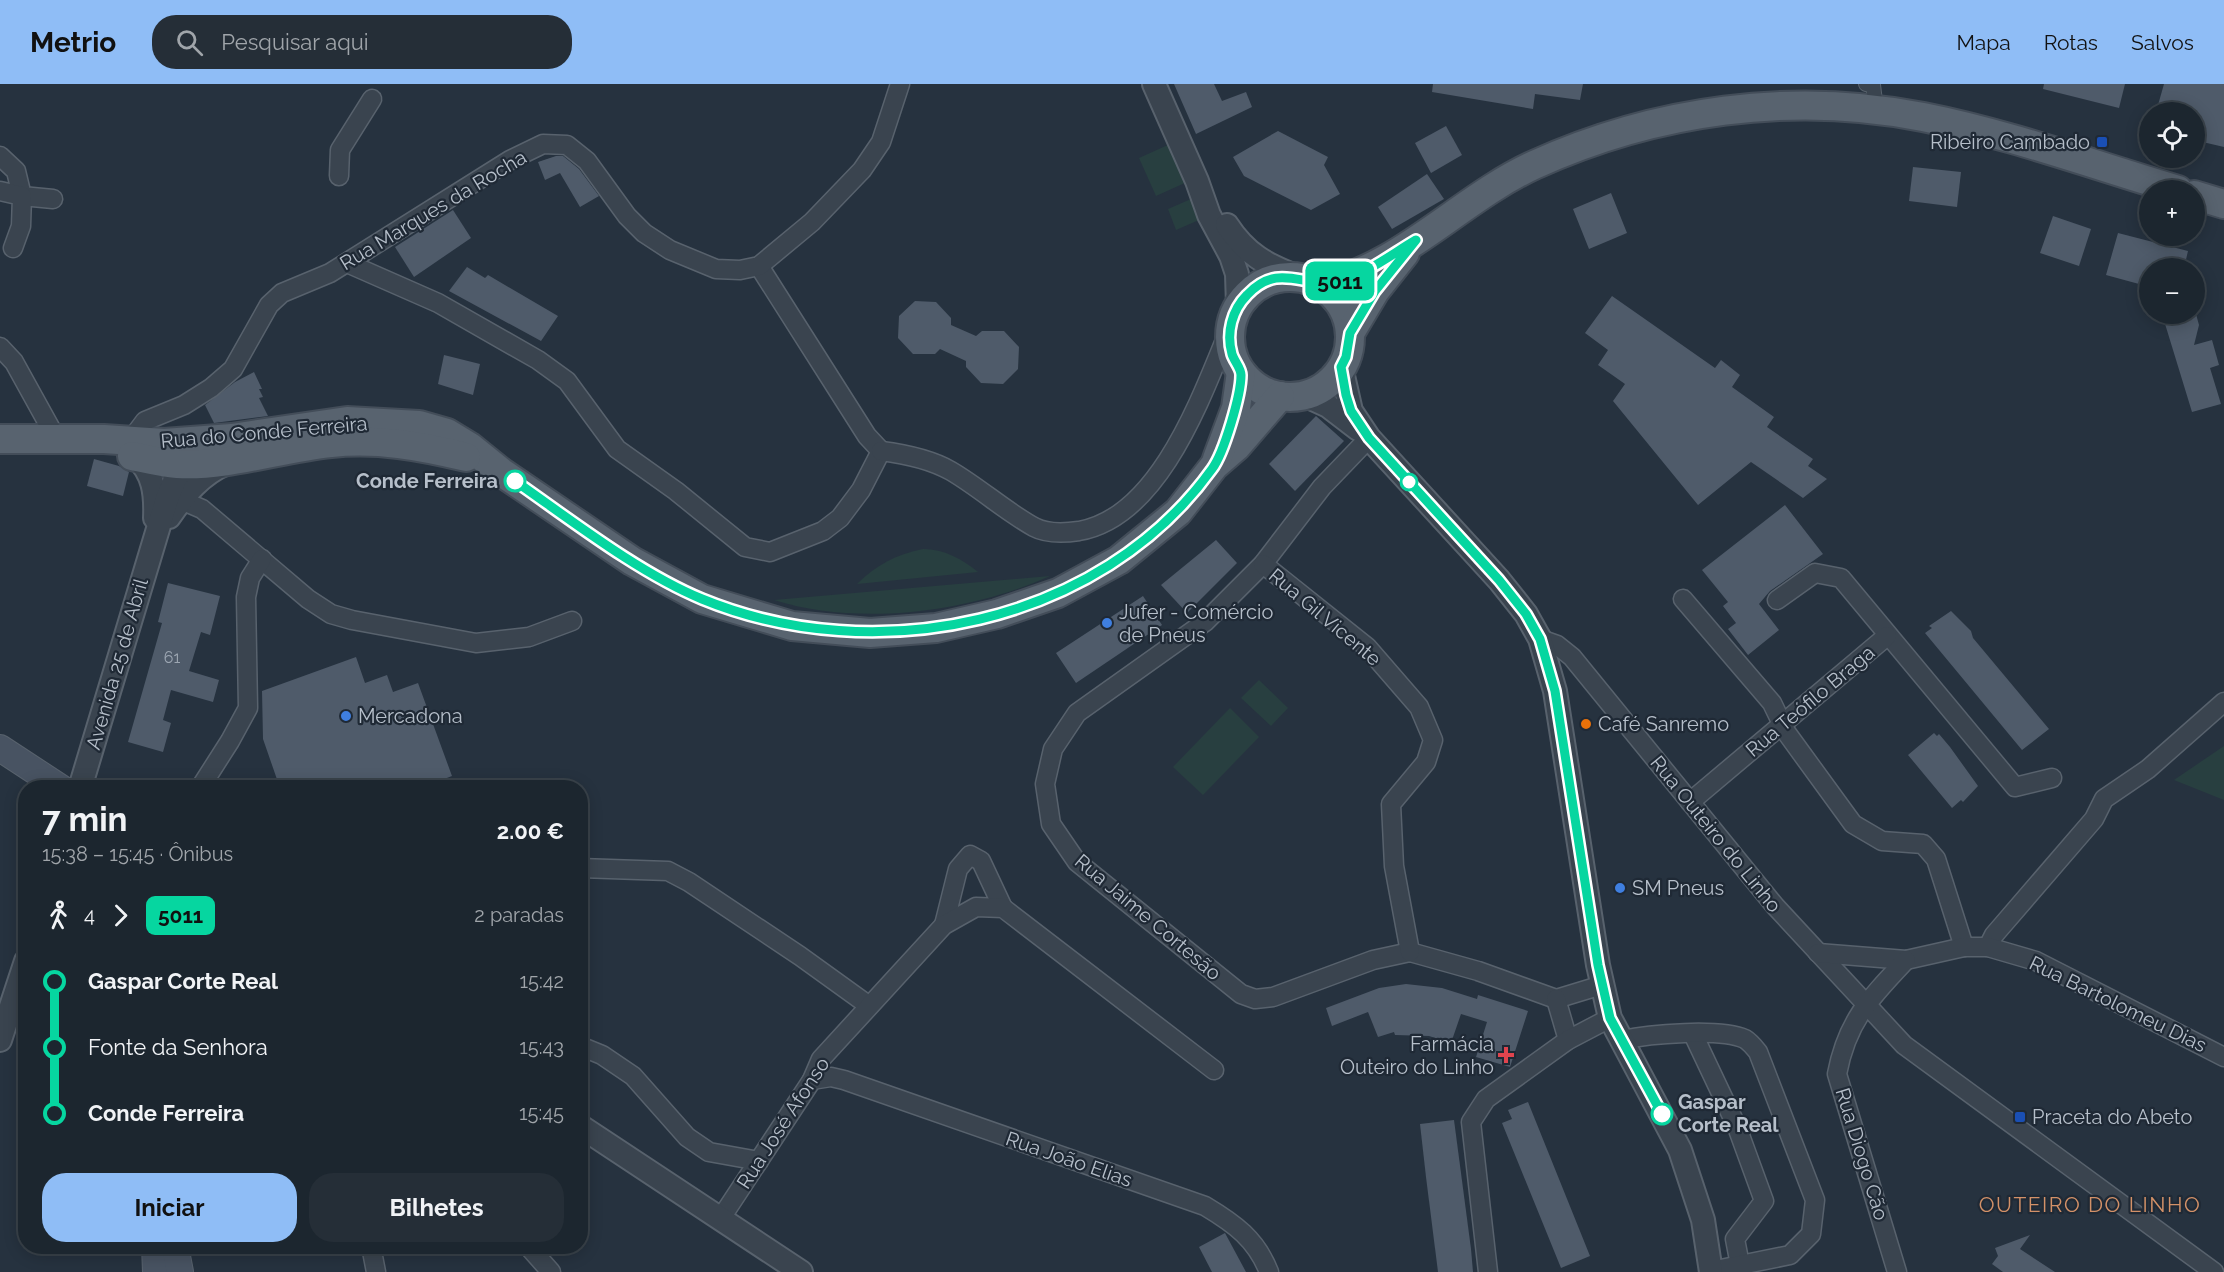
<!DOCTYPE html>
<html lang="pt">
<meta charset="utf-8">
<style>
body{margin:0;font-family:Raleway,sans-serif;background:#252e37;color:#f1f3f6;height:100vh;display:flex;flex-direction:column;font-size:22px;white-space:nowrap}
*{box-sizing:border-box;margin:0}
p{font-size:20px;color:#a0a5aa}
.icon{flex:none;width:33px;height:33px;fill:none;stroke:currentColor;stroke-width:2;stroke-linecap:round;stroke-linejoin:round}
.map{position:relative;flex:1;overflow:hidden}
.panel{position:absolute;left:18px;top:696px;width:570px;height:474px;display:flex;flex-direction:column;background:#1c262f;border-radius:24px;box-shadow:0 3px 15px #0003,0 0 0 2px #3a434b}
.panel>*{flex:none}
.badge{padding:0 12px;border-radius:9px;font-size:21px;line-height:39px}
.buttons{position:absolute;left:2139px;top:18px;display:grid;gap:12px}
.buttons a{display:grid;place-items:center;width:66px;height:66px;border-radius:50%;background:#1c262f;box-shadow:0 3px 15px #0003,0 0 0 2px #3a434b;font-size:30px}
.map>.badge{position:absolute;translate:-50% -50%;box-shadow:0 0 0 3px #fff}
.legs{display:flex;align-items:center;gap:9px;height:66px;padding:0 24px;font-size:20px}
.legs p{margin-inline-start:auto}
.summary{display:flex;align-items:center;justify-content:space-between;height:102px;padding:0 24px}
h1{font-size:33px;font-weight:700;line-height:45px}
.action{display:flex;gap:12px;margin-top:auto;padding:12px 24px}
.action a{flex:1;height:69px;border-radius:24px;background:#8fbdf6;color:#111;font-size:24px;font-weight:700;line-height:69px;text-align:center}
.action a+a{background:#252e37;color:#f1f3f6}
ul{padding:0 24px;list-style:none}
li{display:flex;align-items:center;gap:21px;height:66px;font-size:22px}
li i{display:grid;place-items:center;width:9px;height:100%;margin:0 8px;background:currentColor}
li i::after{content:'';width:15px;height:15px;margin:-8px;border:4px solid;border-radius:50%;background:#1c262f}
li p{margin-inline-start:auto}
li:first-child i{background:linear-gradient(#0000 50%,currentColor 0)}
li:last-child i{background:linear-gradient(currentColor 50%,#0000 0)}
header{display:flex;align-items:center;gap:36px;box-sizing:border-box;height:84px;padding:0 30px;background:#8fbdf6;color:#111}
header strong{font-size:28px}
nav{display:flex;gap:33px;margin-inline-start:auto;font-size:21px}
.search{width:420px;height:54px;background:#252e37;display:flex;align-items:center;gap:15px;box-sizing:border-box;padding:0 21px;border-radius:24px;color:#a0a5aa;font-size:22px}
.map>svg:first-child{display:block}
</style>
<header>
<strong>Metrio</strong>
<div class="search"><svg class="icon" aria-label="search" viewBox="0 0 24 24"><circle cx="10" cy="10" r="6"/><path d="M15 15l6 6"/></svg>Pesquisar aqui</div>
<nav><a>Mapa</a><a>Rotas</a><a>Salvos</a></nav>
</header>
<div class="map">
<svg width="2224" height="1188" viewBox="0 0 2224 1188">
<rect width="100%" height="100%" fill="#26323f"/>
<!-- green -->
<g fill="#283f40">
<polygon points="1170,60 1187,98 1156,112 1139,74"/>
<polygon points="1191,115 1199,136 1176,146 1168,125"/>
<path d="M923 465C944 465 962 475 978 488L857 500C876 481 897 470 923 465Z"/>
<path d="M1050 492C970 528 859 543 774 516Z"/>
<polygon points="1259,596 1288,624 1271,642 1241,614"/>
<polygon points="1230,624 1259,653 1203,711 1173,683"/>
<polygon points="2224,662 2224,716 2174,696"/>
</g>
<!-- building -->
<g fill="#4f5b6a">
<polygon points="1174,0 1214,0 1222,17 1246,8 1252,23 1196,50"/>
<polygon points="1433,0 1583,0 1580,16 1535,10 1533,25 1432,8"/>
<polygon points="2044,0 2125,0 2119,24 2043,5"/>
<polygon points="2164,0 2224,0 2224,63 2194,56 2194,28 2156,28"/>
<polygon points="1446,42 1462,71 1431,89 1415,59"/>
<polygon points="1278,47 1328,73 1324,81 1340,110 1311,126 1244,92 1233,73"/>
<polygon points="556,72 563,72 579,85 599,112 580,123 560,89 545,96 538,78"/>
<polygon points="1913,83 1961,88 1957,123 1909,117"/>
<polygon points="1427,90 1444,115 1392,145 1378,123"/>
<polygon points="1611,109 1627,149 1589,165 1573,125"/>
<polygon points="453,126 471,154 414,193 395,163"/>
<polygon points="2053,132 2091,145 2079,182 2040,169"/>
<polygon points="2118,149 2188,167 2184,184 2150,184 2150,203 2106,191"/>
<polygon points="467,183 485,194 488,191 558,232 541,257 449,207"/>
<polygon points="1612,212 1715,284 1721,276 1740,291 1732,303 1774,333 1767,343 1813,375 1808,382 1827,395 1803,414 1751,378 1698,421 1613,317 1625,300 1598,281 1608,266 1585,249"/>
<polygon points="915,217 936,218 951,234 951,241 976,252 982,247 1004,247 1019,263 1018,285 1003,300 981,299 966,283 966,277 940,265 935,270 913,270 898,254 899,232"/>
<polygon points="2162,230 2196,230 2199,241 2194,261 2212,256 2219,281 2210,284 2221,320 2192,328"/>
<polygon points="444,271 480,280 473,311 438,300"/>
<polygon points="254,288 262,305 259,305 263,313 259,314 268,332 214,339 205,321 235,298"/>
<polygon points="1316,332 1344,357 1295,407 1269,380"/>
<polygon points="94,375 119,382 129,388 123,412 87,402"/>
<polygon points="1785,421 1823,470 1770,507 1759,520 1779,546 1748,571 1728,545 1736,539 1723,522 1728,518 1702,486"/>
<polygon points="1216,456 1237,479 1187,529 1161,501"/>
<polygon points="168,499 220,512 210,551 201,548 189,587 219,596 213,618 171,606 163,636 171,639 163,668 128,658 162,539 158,538"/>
<polygon points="1143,512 1162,541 1076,599 1056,569"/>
<polygon points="1951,527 1971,547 1973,554 2049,645 2022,666 1925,549 1932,544 1929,542"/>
<polygon points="356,573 365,599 387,591 393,608 418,599 452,692 421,704 280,704 263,655 262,607"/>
<polygon points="1934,649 1937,652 1939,650 1950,663 1978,702 1963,718 1961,716 1952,724 1908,671"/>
<polygon points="1406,900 1442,904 1477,915 1478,911 1528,927 1510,983 1476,973 1487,938 1461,930 1451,959 1429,952 1395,951 1394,948 1378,953 1368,928 1332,942 1326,924 1379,904"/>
<polygon points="1528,1018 1590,1172 1561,1184 1502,1039 1512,1035 1508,1026"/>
<polygon points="1454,1036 1471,1165 1473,1188 1438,1188 1426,1093 1420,1040"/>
<polygon points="1225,1149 1246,1188 1212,1188 1199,1163"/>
<polygon points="2030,1151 2020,1165 2055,1188 2003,1188 1992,1180 1998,1172 1995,1164"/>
</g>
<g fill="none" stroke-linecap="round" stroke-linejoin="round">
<defs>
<polyline id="pedestrian" points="1866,0 1873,1 1876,25"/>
<g id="minor">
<polyline points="0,72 16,87 22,112 53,115"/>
<polyline points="339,92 340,66 372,15"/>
<polyline points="0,107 22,112 21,142 13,164"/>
<polyline points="347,179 438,219 538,276 567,297 617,365 676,407 745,463 770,468 823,447 840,434 861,406 881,367 867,352 759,182"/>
<polyline points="0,263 14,278 56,354"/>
<polyline points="1369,354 1322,403 1263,480 1205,538 1077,629 1053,665 1045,700 1051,740 1077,778 1241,910 1255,915 1273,913 1373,876 1410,868 1478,887 1556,915"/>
<polyline points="130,357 145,337 184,321 211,304 233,285 269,221 282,209 330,189 510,76 543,60 567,61 587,77 627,132 644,149 670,166 716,185 740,186 759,182 812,138 862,86 881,58 900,0"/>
<path d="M881 367C905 370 930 375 951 387 980 404 1005 427 1034 443 1047 450 1065 449 1079 447 1160 433 1202 311 1230 244"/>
<polyline points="181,416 202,425 308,515 331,530 352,536 476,559 529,553 572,537"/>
<polyline points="1263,480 1367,563 1419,623 1433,656 1426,678 1391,720 1394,782 1410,868"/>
<polyline points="1683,515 1772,619 1786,648 1853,740 1882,757 1923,760 1936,775 1964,863"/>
<polyline points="1777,516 1815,489 1841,494 2015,703 2052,694"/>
<polyline points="1540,555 1557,561 1572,573 1775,822 1904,961 2214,1188"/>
<polyline points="200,704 230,657 248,624 246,513 250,494 262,475"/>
<polyline points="1690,718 1887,552"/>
<polyline points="580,784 668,787 689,798 800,872 868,921"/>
<polyline points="944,841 958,785 970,771 981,777 1003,824"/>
<polyline points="1988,863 1994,851 2094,735 2104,715 2148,685 2224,618"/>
<polyline points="1818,869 1906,876 1964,863 1988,863 2036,877 2224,973"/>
<polyline points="1556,915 1602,901"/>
<polyline points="1556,915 1568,956"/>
<polyline points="1693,950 1737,1043 1764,1117 1735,1155 1740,1181"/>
<path d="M1623 956C1649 950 1720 944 1745 955 1750 958 1754 963 1758 968L1815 1116 1811 1150 1790 1171 1711 1187"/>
<polyline points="580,962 602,971 633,992 687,1053 709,1068 759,1077"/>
<path d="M812 996 831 993 844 996 1205 1122C1235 1140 1256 1155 1269 1188"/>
<polyline points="721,1134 812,996 821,975 944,841 976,823 1003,824 1214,986"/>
<polyline points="371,1162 376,1188"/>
<polyline points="528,1162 551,1188"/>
<polyline points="1488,1188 1471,1038 1486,1015 1568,956 1610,934"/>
<path d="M1897 1188 1837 990C1847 937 1870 914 1906 876"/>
</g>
<g id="tertiary">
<polyline points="1154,0 1197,97 1209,131 1231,172 1237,190 1238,222"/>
<path d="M1227 141C1246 170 1266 181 1298 193"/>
<polyline points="1341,283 1351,327 1369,354 1499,496 1526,530 1540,555 1555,607 1598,881 1610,934 1680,1066 1703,1136 1711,1188"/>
<polyline points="1304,311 1328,322 1358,345"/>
<path d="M135 372C154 389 156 410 155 434"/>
<path d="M169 433C185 410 201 390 227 379"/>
<polyline points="80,704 167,415 176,393 195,374"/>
<polyline points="0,956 26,877"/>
<polyline points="580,1042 801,1188"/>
</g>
<g id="secondary">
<polyline points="0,664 61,704"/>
<polyline points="155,1162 156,1188"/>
<polyline points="175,1162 180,1188"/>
</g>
<g id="primary">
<polyline points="2194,111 2224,120"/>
<circle cx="1290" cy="253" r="60"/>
<path d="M1320 201C1401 184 1460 115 1534 81 1655 26 1792 7 1923 33 2009 50 2094 81 2178 106"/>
<polyline points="1350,249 1375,207 1405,169"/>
<polyline points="0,355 104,355 164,359 232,354 347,337 419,341 447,349 470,363 501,388 632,477 702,515 792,542 870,549 936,544 997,530 1058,509 1119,476 1178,428 1214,382 1236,363 1280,312"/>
<path d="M132 372C147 375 162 379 177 380 228 383 280 364 331 359 377 354 421 362 466 373"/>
<polyline points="1217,375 1236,324 1241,288"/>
</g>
</defs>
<!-- pedestrian casing -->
<use href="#pedestrian" stroke="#58626d" stroke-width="16"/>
<!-- minor casing -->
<use href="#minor" stroke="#58626d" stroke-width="21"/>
<!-- tertiary casing -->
<use href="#tertiary" stroke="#58626d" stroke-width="26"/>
<!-- secondary casing -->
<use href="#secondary" stroke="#58626d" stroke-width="28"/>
<!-- primary casing -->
<use href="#primary" stroke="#434d59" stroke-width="32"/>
<!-- pedestrian -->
<use href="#pedestrian" stroke="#3a444f" stroke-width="14"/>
<!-- minor -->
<use href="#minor" stroke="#3a444f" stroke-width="18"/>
<!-- tertiary -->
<use href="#tertiary" stroke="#3a444f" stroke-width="22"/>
<!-- secondary -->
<use href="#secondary" stroke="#485362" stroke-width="26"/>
<!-- primary -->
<use href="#primary" stroke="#58636f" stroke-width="28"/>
</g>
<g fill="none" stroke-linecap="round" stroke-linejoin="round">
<defs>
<path id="line-1" d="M515 397C571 436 639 489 702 515 875 586 1100 541 1212 385 1224 369 1241 311 1241 291 1241 284 1234 277 1232 270 1226 249 1232 226 1247 211 1280 176 1305 206 1339 197 1367 190 1392 170 1416 156L1375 207 1350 249 1346 273 1341 283 1346 311 1351 327 1369 354 1499 496 1526 530 1540 555 1555 607 1598 881 1610 934 1662 1030"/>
</defs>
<!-- line-1 casing -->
<use href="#line-1" stroke="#fff" stroke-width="14"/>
<!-- line-1 -->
<use href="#line-1" stroke="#06d6a0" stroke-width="9"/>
</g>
<!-- markers -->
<g fill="#1a4fb4" stroke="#1f2935" stroke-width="2">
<rect x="2096" y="52" width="12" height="12" rx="3"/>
<rect x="2014" y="1027" width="12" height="12" rx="3"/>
</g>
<g fill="#fff" stroke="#06d6a0" stroke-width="3">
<circle cx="515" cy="397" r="10"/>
<circle cx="1409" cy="398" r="8"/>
<circle cx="1662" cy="1030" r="10"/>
</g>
<g fill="#3f7fe0" stroke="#1f2935" stroke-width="2">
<circle cx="1107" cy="539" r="6"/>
<circle cx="346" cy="632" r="6"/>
<circle cx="1620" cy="804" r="6"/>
</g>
<circle fill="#e8710a" stroke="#1f2935" stroke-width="2" cx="1586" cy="640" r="6"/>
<path fill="#e0444e" stroke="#1f2935" stroke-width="2" d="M1503 962h6v6h6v6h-6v6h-6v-6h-6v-6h6z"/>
<g text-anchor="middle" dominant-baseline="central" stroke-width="4.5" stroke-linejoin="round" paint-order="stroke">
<!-- number labels -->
<g font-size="16" fill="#9ca6b2">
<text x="172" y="573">61</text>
</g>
<!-- poi labels -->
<g font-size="20" fill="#b6bfca" stroke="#1f2935" text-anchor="start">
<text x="2090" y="58" text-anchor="end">Ribeiro Cambado</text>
<text x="1119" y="528">Jufer - Comércio<tspan x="1119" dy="23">de Pneus</tspan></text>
<text x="358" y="632">Mercadona</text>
<text x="1598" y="640">Café Sanremo</text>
<text x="1632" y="804">SM Pneus</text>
<text x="1494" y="960" text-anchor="end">Farmácia<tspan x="1494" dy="23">Outeiro do Linho</tspan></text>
<text x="2032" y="1033">Praceta do Abeto</text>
</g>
<!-- street labels -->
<g font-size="20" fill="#b6bfca" stroke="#1f2935">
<text transform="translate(433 126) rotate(-31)">Rua Marques da Rocha</text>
<text transform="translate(264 348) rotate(-5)">Rua do Conde Ferreira</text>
<text transform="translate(1325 533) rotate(40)">Rua Gil Vicente</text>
<text transform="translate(117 580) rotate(-74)">Avenida 25 de Abril</text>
<text transform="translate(1810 617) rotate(-40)">Rua Teófilo Braga</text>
<text transform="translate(1716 750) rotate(51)">Rua Outeiro do Linho</text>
<text transform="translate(1148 833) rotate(40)">Rua Jaime Cortesão</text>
<text transform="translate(2118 920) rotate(26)">Rua Bartolomeu Dias</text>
<text transform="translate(783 1039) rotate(-57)">Rua José Afonso</text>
<text transform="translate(1862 1070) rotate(73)">Rua Diogo Cão</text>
<text transform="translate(1069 1075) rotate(19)">Rua João Elias</text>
</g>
<!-- stop labels -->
<g font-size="20" font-weight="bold" fill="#b6bfca" stroke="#1f2935" text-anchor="end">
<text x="498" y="397">Conde Ferreira</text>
<text x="1678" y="1018" text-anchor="start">Gaspar<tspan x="1678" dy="23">Corte Real</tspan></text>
</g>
<!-- neighbourhood labels -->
<g font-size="21" letter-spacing="1.5" fill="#d39168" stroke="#1f2935">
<text x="2090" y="1120">OUTEIRO DO LINHO</text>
</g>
</g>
</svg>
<div class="buttons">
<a><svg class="icon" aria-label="locate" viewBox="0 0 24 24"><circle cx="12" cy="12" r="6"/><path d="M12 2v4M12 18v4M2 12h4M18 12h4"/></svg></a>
<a>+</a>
<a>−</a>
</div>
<b class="badge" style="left:1340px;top:197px;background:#06d6a0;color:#111">5011</b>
<section class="panel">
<div class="summary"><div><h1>7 min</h1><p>15:38 – 15:45 · Ônibus</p></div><b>2.00 €</b></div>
<div class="legs"><svg class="icon" aria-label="walk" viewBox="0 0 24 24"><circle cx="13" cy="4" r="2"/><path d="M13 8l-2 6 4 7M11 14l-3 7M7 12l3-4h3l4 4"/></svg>4<svg class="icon" aria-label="forward" viewBox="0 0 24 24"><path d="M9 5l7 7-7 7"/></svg><b class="badge" style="background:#06d6a0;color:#111">5011</b><p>2 paradas</p></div>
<ul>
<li><i style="color:#06d6a0"></i><b>Gaspar Corte Real</b><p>15:42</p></li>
<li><i style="color:#06d6a0"></i><span>Fonte da Senhora</span><p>15:43</p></li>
<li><i style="color:#06d6a0"></i><b>Conde Ferreira</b><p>15:45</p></li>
</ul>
<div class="action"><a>Iniciar</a><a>Bilhetes</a></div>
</section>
</div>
